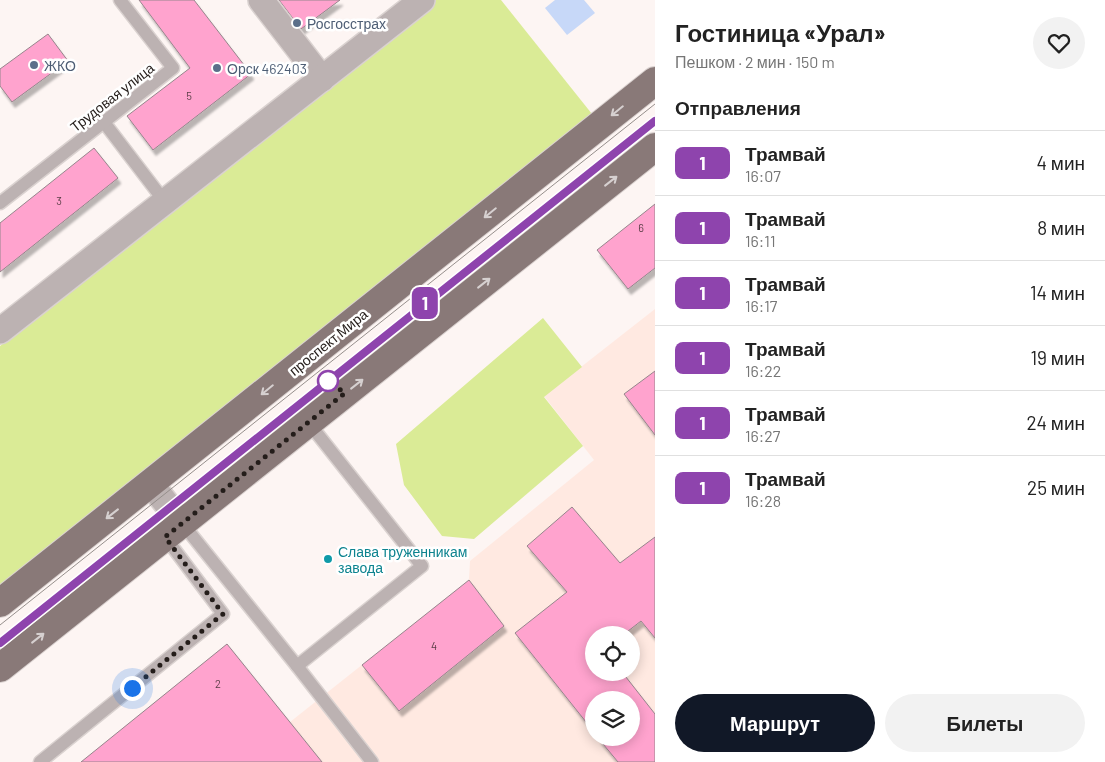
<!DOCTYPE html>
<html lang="ru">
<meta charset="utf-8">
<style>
body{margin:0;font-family:Barlow,sans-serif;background:#f2f2f2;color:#222;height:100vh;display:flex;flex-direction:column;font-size:19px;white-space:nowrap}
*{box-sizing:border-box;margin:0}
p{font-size:16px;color:#767676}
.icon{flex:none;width:28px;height:28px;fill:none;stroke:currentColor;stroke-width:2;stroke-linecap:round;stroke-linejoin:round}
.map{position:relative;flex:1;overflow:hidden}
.drawer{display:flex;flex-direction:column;background:#fff;width:450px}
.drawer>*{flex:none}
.badge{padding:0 10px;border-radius:8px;font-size:18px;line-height:32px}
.buttons{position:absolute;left:585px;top:626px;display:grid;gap:10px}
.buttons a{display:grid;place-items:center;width:55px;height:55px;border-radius:50%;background:#fff;box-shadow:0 2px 12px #0003;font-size:25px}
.you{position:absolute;width:25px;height:25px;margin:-12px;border:4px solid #fff;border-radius:50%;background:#1a73e8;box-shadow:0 0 0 8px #1a73e833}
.map>.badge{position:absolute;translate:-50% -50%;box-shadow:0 0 0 2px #fff}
h2{padding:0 20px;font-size:19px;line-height:45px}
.round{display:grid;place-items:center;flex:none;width:52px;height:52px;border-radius:26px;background:#f2f2f2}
.headline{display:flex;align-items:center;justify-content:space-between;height:85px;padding:0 20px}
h1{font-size:24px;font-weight:700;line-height:38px}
.action{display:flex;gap:10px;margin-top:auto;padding:10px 20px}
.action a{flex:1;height:58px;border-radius:30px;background:#111827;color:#fff;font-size:20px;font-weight:700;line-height:58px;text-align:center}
.action a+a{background:#f2f2f2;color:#222}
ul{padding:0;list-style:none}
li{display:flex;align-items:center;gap:15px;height:65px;padding:0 20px;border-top:1px solid #e0e0e0}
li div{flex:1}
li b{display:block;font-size:19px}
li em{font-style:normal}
li .badge{min-width:55px;font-weight:700;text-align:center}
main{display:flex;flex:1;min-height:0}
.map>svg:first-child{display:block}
</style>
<main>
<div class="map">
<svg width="655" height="762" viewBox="0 0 655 762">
<defs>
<filter id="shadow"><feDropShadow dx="3" dy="5.5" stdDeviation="1" flood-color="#0004"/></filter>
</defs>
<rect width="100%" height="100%" fill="#fdf5f3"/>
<!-- built -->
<path fill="#ffe9e1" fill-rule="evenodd" d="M655 309V762H81L227 644 290 722 469 580 470 561 594 460 544 396ZM594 635H631V672H594ZM594 700H631V738H594Z"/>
<!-- green -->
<g fill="#daeb96">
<polygon points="435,0 501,0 592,114 0,585 0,346"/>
<polygon points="543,318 582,367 544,397 583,446 474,539 442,536 404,485 396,444"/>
</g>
<!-- water -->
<polygon fill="#c7d8f8" points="555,0 584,0 595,13 567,35 545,8"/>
<!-- building -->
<g fill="#ffa3ce" stroke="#96858c" filter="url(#shadow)">
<polygon points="139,0 194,0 251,74 153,150 127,116 190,68"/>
<polygon points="279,0 340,0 301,29"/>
<polygon points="48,34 68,61 12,102 0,86 0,69"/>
<polygon points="94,148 118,178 0,272 0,223"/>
<polygon points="655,204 655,268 628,289 597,250"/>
<polygon points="655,371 655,435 624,394"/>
<polygon points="572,507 620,563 655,537 655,638 641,621 623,635 594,635 594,672 622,672 655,714 655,762 618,762 598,738 631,738 631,700 594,700 594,732 515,633 567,592 527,546"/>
<polygon points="469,580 504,626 399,711 362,665"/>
<polygon points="227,644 322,762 81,762"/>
</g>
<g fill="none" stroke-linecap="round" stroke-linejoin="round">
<defs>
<g id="lane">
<polyline points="103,121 165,202"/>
<polyline points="0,203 173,68 120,0"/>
<polyline points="182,523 297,666 372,762"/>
<polyline points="297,666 422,566 308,422"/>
<polyline points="40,762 223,614 165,537"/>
</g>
<g id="street">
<polyline points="261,0 322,79"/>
<polyline points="0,331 422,0"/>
<polyline points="150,483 182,523"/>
</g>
<g id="primary">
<polyline points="0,603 655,81"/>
<polyline points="0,668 655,147"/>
</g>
</defs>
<!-- lane casing -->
<use href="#lane" stroke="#dad2d0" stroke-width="15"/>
<!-- street casing -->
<use href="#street" stroke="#dad2d0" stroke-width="28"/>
<!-- primary casing -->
<use href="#primary" stroke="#dad2d0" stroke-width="30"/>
<!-- lane -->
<use href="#lane" stroke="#bcb2b2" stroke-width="12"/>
<!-- street -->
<use href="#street" stroke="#bcb2b2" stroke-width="25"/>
<!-- primary -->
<use href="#primary" stroke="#897978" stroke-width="28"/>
<!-- tram -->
<g stroke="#968f8c" stroke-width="1">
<polyline points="0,625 655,104"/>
<polyline points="0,643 655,121"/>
</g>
</g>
<!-- one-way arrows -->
<defs><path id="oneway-shaft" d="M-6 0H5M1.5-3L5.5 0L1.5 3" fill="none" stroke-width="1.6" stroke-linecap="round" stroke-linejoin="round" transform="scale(1.25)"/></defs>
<g stroke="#d6d0d0">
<use href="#oneway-shaft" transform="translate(617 111) rotate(141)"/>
<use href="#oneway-shaft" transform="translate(611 181) rotate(-38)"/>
<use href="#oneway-shaft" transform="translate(490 213) rotate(141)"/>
<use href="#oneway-shaft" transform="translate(484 283) rotate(-38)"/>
<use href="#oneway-shaft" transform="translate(357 384) rotate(-38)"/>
<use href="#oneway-shaft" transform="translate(267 390) rotate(141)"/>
<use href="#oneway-shaft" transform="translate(112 514) rotate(142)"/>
<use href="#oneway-shaft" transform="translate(38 638) rotate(-38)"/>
</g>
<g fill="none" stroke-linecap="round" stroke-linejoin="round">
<defs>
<polyline id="line" points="0,643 655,121"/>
</defs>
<!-- line casing -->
<use href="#line" stroke="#fff" stroke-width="11"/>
<!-- line -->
<use href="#line" stroke="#8e44ad" stroke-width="8"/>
<!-- walk -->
<polyline stroke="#241d1a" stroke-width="5" stroke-dasharray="0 9" points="132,688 223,614 165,537 345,393 328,381"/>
</g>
<!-- markers -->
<g fill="#5c6f8a" stroke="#fff" stroke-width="2">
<circle cx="297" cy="23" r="5"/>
<circle cx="34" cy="65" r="5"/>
<circle cx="217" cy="68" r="5"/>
</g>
<circle fill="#fff" stroke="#8e44ad" stroke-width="2.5" cx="328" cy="381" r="10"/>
<circle fill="#0f9aa8" stroke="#fff" stroke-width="2" cx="328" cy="559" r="5"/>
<g text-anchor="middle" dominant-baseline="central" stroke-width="5" stroke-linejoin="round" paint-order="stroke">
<!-- number labels -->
<g font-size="11" fill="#5b3e47">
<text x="189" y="95">5</text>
<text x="59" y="200">3</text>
<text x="641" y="227">6</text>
<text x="434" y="645">4</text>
<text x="218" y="683">2</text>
</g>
<!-- service labels -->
<g font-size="14" fill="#4e5e75" stroke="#fff" text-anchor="start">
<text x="307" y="23">Росгосстрах</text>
<text x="44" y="65">ЖКО</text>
<text x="227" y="68">Орск 462403</text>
</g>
<!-- street labels -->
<g font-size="14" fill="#241d1a" stroke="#fff">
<text transform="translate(112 97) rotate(-38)">Трудовая улица</text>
<text transform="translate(328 342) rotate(-39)">проспект Мира</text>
</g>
<!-- culture labels -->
<g font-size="14" fill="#0d838f" stroke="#fff" text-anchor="start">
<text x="338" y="551">Слава труженникам<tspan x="338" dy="16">завода</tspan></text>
</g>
</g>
</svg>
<div class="buttons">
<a><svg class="icon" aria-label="locate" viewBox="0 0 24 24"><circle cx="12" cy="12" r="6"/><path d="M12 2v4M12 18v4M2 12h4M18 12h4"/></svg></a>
<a><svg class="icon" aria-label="layers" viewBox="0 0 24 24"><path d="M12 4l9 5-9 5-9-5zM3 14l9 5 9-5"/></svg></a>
</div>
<div class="you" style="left:132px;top:688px"></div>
<b class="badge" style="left:425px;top:303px;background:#8e44ad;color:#fff">1</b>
</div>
<section class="drawer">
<div class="headline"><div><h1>Гостиница «Урал»</h1><p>Пешком · 2 мин · 150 m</p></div><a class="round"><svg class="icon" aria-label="heart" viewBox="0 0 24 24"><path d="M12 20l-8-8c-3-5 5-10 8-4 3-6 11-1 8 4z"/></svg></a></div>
<h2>Отправления</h2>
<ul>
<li><span class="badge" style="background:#8e44ad;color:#fff">1</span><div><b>Трамвай</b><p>16:07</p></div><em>4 мин</em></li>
<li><span class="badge" style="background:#8e44ad;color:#fff">1</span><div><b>Трамвай</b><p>16:11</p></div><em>8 мин</em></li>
<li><span class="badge" style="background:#8e44ad;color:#fff">1</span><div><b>Трамвай</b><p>16:17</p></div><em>14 мин</em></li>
<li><span class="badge" style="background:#8e44ad;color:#fff">1</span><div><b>Трамвай</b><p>16:22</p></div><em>19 мин</em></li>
<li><span class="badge" style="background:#8e44ad;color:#fff">1</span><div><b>Трамвай</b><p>16:27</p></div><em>24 мин</em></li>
<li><span class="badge" style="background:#8e44ad;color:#fff">1</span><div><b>Трамвай</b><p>16:28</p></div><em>25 мин</em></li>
</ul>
<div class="action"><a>Маршрут</a><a>Билеты</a></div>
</section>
</main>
